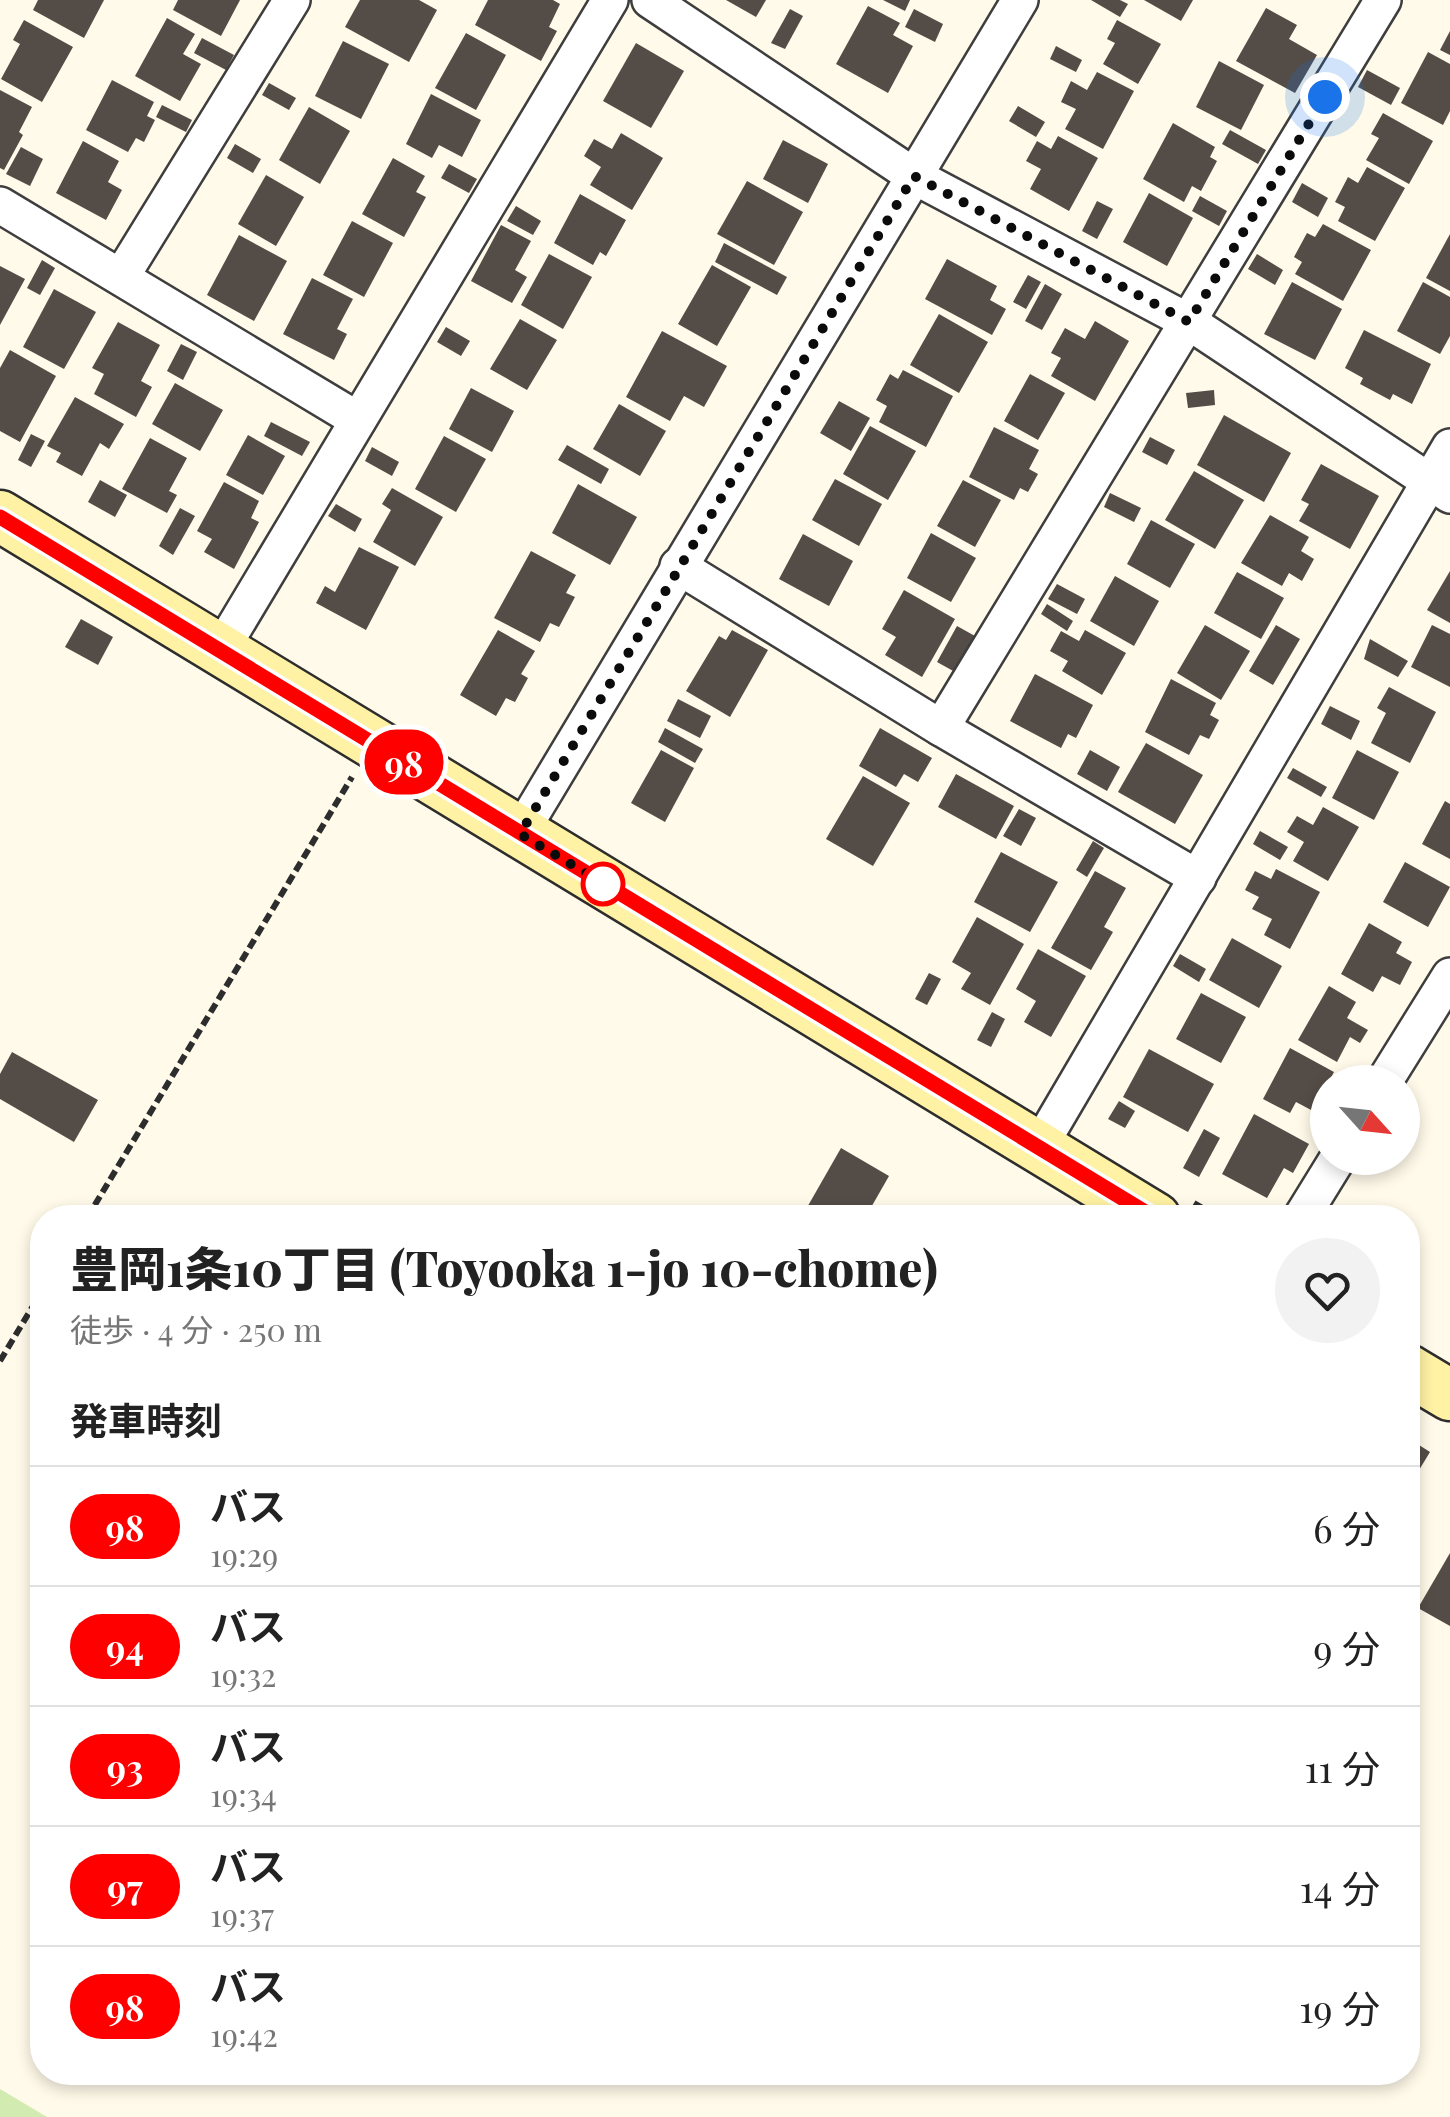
<!DOCTYPE html>
<html lang="ja">
<meta charset="utf-8">
<style>
body{margin:0;font-family:"Playfair Display","Noto Sans JP",serif;background:#f2f2f2;color:#222;height:100vh;display:flex;flex-direction:column;font-size:38px;white-space:nowrap}
*{box-sizing:border-box;margin:0}
p{font-size:32px;color:#767676}
.icon{flex:none;width:55px;height:55px;fill:none;stroke:currentColor;stroke-width:2;stroke-linecap:round;stroke-linejoin:round}
.map{position:relative;flex:1;overflow:hidden}
.panel{position:absolute;left:30px;top:1205px;width:1390px;height:880px;display:flex;flex-direction:column;background:#fff;border-radius:40px;box-shadow:0 5px 15px #0003}
.panel>*{flex:none}
.badge{padding:0 20px;border-radius:32px;font-size:35px;line-height:65px}
.needle{width:65px;rotate:117deg}
.buttons{position:absolute;left:1310px;top:1065px;display:grid;gap:20px}
.buttons a{display:grid;place-items:center;width:110px;height:110px;border-radius:50%;background:#fff;box-shadow:0 5px 15px #0003;font-size:50px}
.you{position:absolute;width:50px;height:50px;margin:-25px;border:8px solid #fff;border-radius:50%;background:#1a73e8;box-shadow:0 0 0 15px #1a73e833}
.map>.badge{position:absolute;translate:-50% -50%;box-shadow:0 0 0 5px #fff}
h2{padding:0 40px;font-size:38px;line-height:90px}
.round{display:grid;place-items:center;flex:none;width:105px;height:105px;border-radius:52px;background:#f2f2f2}
.summary{display:flex;align-items:center;justify-content:space-between;height:170px;padding:0 40px}
h1{font-size:48px;font-weight:800;line-height:75px}
ul{padding:0;list-style:none}
li{display:flex;align-items:center;gap:30px;height:120px;padding:0 40px;border-top:2px solid #e0e0e0}
li div{flex:1}
li b{display:block;font-size:38px}
li em{font-style:normal}
li .badge{min-width:110px;font-weight:700;text-align:center}
.map>svg:first-child{display:block}
</style>
<div class="map">
<svg width="1450" height="2117" viewBox="0 0 1450 2117">
<rect width="100%" height="100%" fill="#fffae9"/>
<!-- green -->
<polygon fill="#d1ebb1" points="0,2089 47,2117 0,2117"/>
<!-- building -->
<g fill="#544c47">
<polygon points="38,0 104,0 84,38 33,10"/>
<polygon points="178,0 240,0 221,36 173,10"/>
<polygon points="360,0 419,0 437,10 409,62 345,27"/>
<polygon points="488,0 553,0 560,4 549,27 557,31 541,61 475,25"/>
<polygon points="726,0 766,0 756,17"/>
<polygon points="883,0 910,0 905,11"/>
<polygon points="1091,0 1120,0 1128,4 1120,17"/>
<polygon points="1144,0 1193,0 1181,21"/>
<polygon points="868,6 900,23 893,35 913,46 888,93 836,64"/>
<polygon points="1266,8 1297,25 1289,39 1317,55 1295,93 1236,61"/>
<polygon points="790,9 803,16 785,49 771,43"/>
<polygon points="914,9 943,24 935,42 905,27"/>
<polygon points="167,18 195,34 183,54 201,64 180,101 135,76"/>
<polygon points="24,20 73,47 42,102 1,79 20,44 13,40"/>
<polygon points="1117,20 1161,44 1138,84 1103,64 1115,43 1107,39"/>
<polygon points="1450,31 1450,55 1440,50"/>
<polygon points="466,33 506,55 476,110 435,88"/>
<polygon points="202,38 234,55 226,70 194,53"/>
<polygon points="343,41 389,64 361,119 315,96"/>
<polygon points="636,43 684,71 651,128 603,101"/>
<polygon points="1056,46 1082,60 1076,72 1050,59"/>
<polygon points="1428,52 1450,64 1450,111 1443,125 1401,103"/>
<polygon points="1219,61 1264,85 1241,130 1196,107"/>
<polygon points="1367,70 1400,88 1391,105 1358,87"/>
<polygon points="1097,72 1134,91 1103,149 1065,129 1076,109 1061,102 1071,81 1087,90"/>
<polygon points="112,80 154,102 147,116 155,120 144,142 136,138 128,152 86,130"/>
<polygon points="269,83 296,98 289,110 262,95"/>
<polygon points="0,90 32,107 19,132 23,135 4,170 0,168"/>
<polygon points="431,94 481,120 462,157 439,145 432,158 406,144"/>
<polygon points="162,105 192,120 186,132 156,117"/>
<polygon points="1018,106 1045,122 1036,137 1009,121"/>
<polygon points="309,107 350,131 320,184 279,160"/>
<polygon points="1383,113 1433,141 1409,184 1366,160 1379,138 1371,134"/>
<polygon points="1173,123 1215,147 1210,157 1217,161 1201,191 1192,186 1184,202 1143,179"/>
<polygon points="1230,130 1266,150 1258,164 1222,144"/>
<polygon points="621,133 663,158 632,210 590,185 601,167 584,156 594,139 612,149"/>
<polygon points="1058,136 1098,158 1069,211 1030,189 1041,169 1026,161 1037,141 1051,149"/>
<polygon points="783,140 828,164 808,203 763,179"/>
<polygon points="83,141 119,161 108,182 122,190 106,220 56,193"/>
<polygon points="235,144 261,159 253,173 227,158"/>
<polygon points="21,147 43,159 30,186 6,174"/>
<polygon points="393,158 425,176 416,192 426,197 404,237 362,214"/>
<polygon points="449,164 477,179 469,193 441,178"/>
<polygon points="1367,167 1405,188 1375,241 1338,221 1345,207 1335,202 1348,177 1358,183"/>
<polygon points="266,175 304,197 276,246 238,224"/>
<polygon points="747,181 803,212 774,265 717,234"/>
<polygon points="1302,183 1328,198 1318,217 1292,202"/>
<polygon points="1149,193 1193,218 1167,266 1123,242"/>
<polygon points="580,194 626,220 606,256 600,252 593,265 554,243"/>
<polygon points="1200,196 1227,211 1219,226 1192,211"/>
<polygon points="1097,201 1113,209 1097,239 1082,231"/>
<polygon points="516,206 541,221 533,235 507,221"/>
<polygon points="352,221 393,243 364,297 323,275"/>
<polygon points="1323,224 1371,250 1343,301 1295,274 1302,262 1294,257 1307,233 1315,237"/>
<polygon points="501,225 531,241 515,270 527,277 512,303 471,281"/>
<polygon points="1450,234 1450,291 1426,278"/>
<polygon points="239,235 287,261 254,321 207,295"/>
<polygon points="724,243 787,277 777,295 715,262"/>
<polygon points="549,254 592,277 563,329 521,305"/>
<polygon points="1257,254 1283,270 1275,285 1248,269"/>
<polygon points="947,259 997,286 990,300 1006,309 992,335 925,299"/>
<polygon points="42,260 55,268 40,295 27,288"/>
<polygon points="712,265 751,287 717,346 678,324"/>
<polygon points="0,266 25,279 0,325"/>
<polygon points="1028,275 1041,282 1026,309 1013,302"/>
<polygon points="312,278 353,299 337,329 347,334 334,360 283,334"/>
<polygon points="1292,282 1342,309 1315,360 1264,334"/>
<polygon points="1423,282 1450,297 1450,336 1440,354 1397,331"/>
<polygon points="1045,284 1062,294 1042,330 1025,321"/>
<polygon points="54,289 96,312 64,369 23,347"/>
<polygon points="939,314 988,342 959,393 910,365"/>
<polygon points="520,319 557,340 527,390 490,369"/>
<polygon points="1095,321 1129,341 1095,401 1051,376 1061,358 1051,353 1065,328 1085,339"/>
<polygon points="118,322 160,345 141,381 152,387 136,417 94,394 104,374 92,368"/>
<polygon points="446,327 470,341 461,356 437,342"/>
<polygon points="1364,330 1431,364 1412,404 1393,394 1390,400 1360,384 1363,378 1345,368"/>
<polygon points="662,331 727,366 704,407 684,396 670,421 626,397"/>
<polygon points="181,344 197,352 183,380 167,371"/>
<polygon points="10,350 56,376 20,442 0,431 0,368"/>
<polygon points="903,370 953,396 926,447 879,422 887,406 876,400 890,374 898,379"/>
<polygon points="1030,374 1065,393 1038,440 1004,421"/>
<polygon points="175,383 223,410 200,451 152,424"/>
<polygon points="471,388 514,411 492,452 449,429"/>
<polygon points="1214,390 1215,405 1188,408 1186,393"/>
<polygon points="75,397 124,424 109,449 100,443 82,476 56,462 61,453 47,446"/>
<polygon points="839,401 870,418 851,451 820,433"/>
<polygon points="619,404 666,431 640,476 593,449"/>
<polygon points="1224,415 1291,453 1264,502 1197,465"/>
<polygon points="271,422 310,442 302,456 264,436"/>
<polygon points="870,426 916,451 888,500 843,474"/>
<polygon points="994,427 1039,450 1029,469 1038,474 1028,492 1020,488 1014,500 969,477"/>
<polygon points="31,434 45,441 31,467 18,460"/>
<polygon points="248,435 285,456 263,495 226,475"/>
<polygon points="444,436 486,459 456,512 415,489"/>
<polygon points="1150,437 1175,450 1167,465 1142,452"/>
<polygon points="150,438 187,458 169,491 177,495 167,513 122,489"/>
<polygon points="567,445 609,469 601,484 558,460"/>
<polygon points="372,447 399,462 392,476 365,461"/>
<polygon points="1321,464 1379,496 1350,549 1299,521 1309,504 1301,500"/>
<polygon points="1194,471 1244,500 1215,549 1165,520"/>
<polygon points="835,479 882,504 859,546 812,520"/>
<polygon points="100,480 127,495 115,517 88,502"/>
<polygon points="963,480 1001,500 975,547 937,526"/>
<polygon points="224,482 259,501 251,518 259,522 234,569 204,552 212,539 197,531"/>
<polygon points="578,484 637,517 610,565 552,533"/>
<polygon points="392,488 443,517 415,566 373,542 391,510 382,504"/>
<polygon points="1110,493 1141,508 1134,522 1104,507"/>
<polygon points="336,504 362,519 355,532 328,516"/>
<polygon points="180,508 195,516 173,555 159,546"/>
<polygon points="1270,515 1309,537 1301,551 1314,559 1302,581 1289,573 1282,586 1241,563"/>
<polygon points="1151,520 1195,544 1170,588 1127,564"/>
<polygon points="931,533 976,558 951,602 907,578"/>
<polygon points="803,534 853,561 829,606 779,579"/>
<polygon points="359,547 399,567 366,630 316,603 325,586 335,592"/>
<polygon points="531,551 576,575 566,593 575,597 559,627 550,623 540,642 494,618"/>
<polygon points="1450,571 1450,623 1427,610"/>
<polygon points="1237,572 1284,598 1261,639 1214,613"/>
<polygon points="1115,576 1159,601 1134,646 1090,621"/>
<polygon points="1057,584 1085,599 1077,614 1048,599"/>
<polygon points="904,590 955,619 922,677 885,655 896,637 882,629"/>
<polygon points="1047,604 1073,621 1067,631 1041,614"/>
<polygon points="81,619 113,637 98,665 65,647"/>
<polygon points="1205,625 1250,651 1221,700 1177,673"/>
<polygon points="1276,625 1300,639 1273,685 1249,671"/>
<polygon points="1432,625 1450,634 1450,687 1411,667"/>
<polygon points="957,626 975,636 955,672 937,662"/>
<polygon points="498,630 535,651 521,674 528,678 515,702 506,698 496,716 460,695"/>
<polygon points="732,630 768,650 730,717 686,691 719,636 726,640"/>
<polygon points="1085,630 1126,653 1102,695 1062,671 1068,661 1050,651 1061,631 1079,641"/>
<polygon points="1370,639 1408,661 1398,677 1364,659"/>
<polygon points="1035,674 1093,705 1076,738 1068,734 1061,748 1010,721"/>
<polygon points="1171,679 1216,703 1210,715 1219,720 1209,739 1200,735 1189,755 1145,732"/>
<polygon points="1389,687 1436,712 1410,763 1371,743 1386,713 1377,708"/>
<polygon points="678,699 711,716 700,738 667,721"/>
<polygon points="1330,706 1360,721 1351,740 1321,724"/>
<polygon points="665,728 703,749 695,763 658,742"/>
<polygon points="880,728 932,758 918,782 904,774 896,787 859,766"/>
<polygon points="1146,743 1203,775 1175,824 1118,792"/>
<polygon points="661,750 694,768 665,822 631,803"/>
<polygon points="1090,750 1120,767 1107,791 1077,774"/>
<polygon points="1357,750 1399,772 1374,820 1332,798"/>
<polygon points="1293,768 1327,787 1321,797 1287,778"/>
<polygon points="956,774 1014,806 996,839 938,807"/>
<polygon points="863,776 910,803 873,866 826,839"/>
<polygon points="1445,801 1450,804 1450,859 1422,844"/>
<polygon points="1323,807 1359,827 1328,881 1293,861 1304,842 1287,832 1297,816 1313,825"/>
<polygon points="1019,809 1036,818 1021,846 1003,836"/>
<polygon points="1260,831 1288,847 1280,860 1253,844"/>
<polygon points="1093,841 1104,848 1087,877 1076,870"/>
<polygon points="1001,852 1058,882 1030,932 974,902"/>
<polygon points="1405,862 1450,887 1428,927 1383,902"/>
<polygon points="1276,869 1320,892 1290,949 1264,935 1272,919 1252,909 1259,897 1245,890 1255,871 1271,879"/>
<polygon points="1095,871 1126,888 1104,927 1113,932 1091,970 1051,948"/>
<polygon points="977,917 1024,944 990,1005 961,989 971,973 952,962"/>
<polygon points="1369,923 1402,942 1396,953 1412,962 1400,985 1382,976 1373,992 1341,974"/>
<polygon points="1232,938 1282,966 1259,1008 1209,980"/>
<polygon points="1038,949 1086,976 1051,1037 1024,1022 1036,1001 1016,989"/>
<polygon points="1180,954 1206,969 1199,982 1173,966"/>
<polygon points="929,973 941,979 927,1005 915,999"/>
<polygon points="1329,986 1356,1002 1347,1018 1368,1030 1360,1043 1350,1037 1337,1062 1298,1040"/>
<polygon points="1201,993 1246,1017 1221,1063 1176,1039"/>
<polygon points="992,1012 1005,1019 991,1047 977,1040"/>
<polygon points="1290,1048 1334,1072 1313,1111 1296,1102 1290,1113 1263,1099"/>
<polygon points="1149,1049 1214,1084 1188,1132 1123,1097"/>
<polygon points="12,1052 98,1100 74,1142 0,1099 0,1074"/>
<polygon points="1119,1101 1135,1111 1125,1128 1108,1119"/>
<polygon points="1254,1114 1309,1144 1293,1173 1284,1168 1267,1198 1222,1174"/>
<polygon points="1204,1129 1220,1138 1199,1177 1183,1168"/>
<polygon points="841,1148 889,1176 865,1218 801,1218"/>
<polygon points="1408,1438 1430,1452 1413,1480 1408,1477"/>
<polygon points="1450,1553 1450,1626 1418,1608"/>
</g>
<g fill="none" stroke-linecap="round" stroke-linejoin="round">
<defs>
<g id="street">
<polyline points="650,0 914,176 1189,322 1450,495"/>
<polyline points="0,205 358,420"/>
<polyline points="121,277 292,0"/>
<polyline points="678,566 941,728 1198,878"/>
<polyline points="220,651 610,0"/>
<polyline points="941,728 1383,0"/>
<polyline points="520,833 1020,0"/>
<polyline points="1384,1082 1450,976"/>
<polyline points="1039,1147 1450,447"/>
<polyline points="1301,1218 1338,1158"/>
</g>
<g id="secondary">
<polyline points="0,516 1155,1218"/>
<polyline points="1408,1370 1450,1395"/>
</g>
</defs>
<!-- street casing -->
<use href="#street" stroke="#3e3e3e" stroke-width="40"/>
<!-- secondary casing -->
<use href="#secondary" stroke="#2d2d2d" stroke-width="55"/>
<!-- path -->
<g stroke="#2d2d2d" stroke-width="6" stroke-dasharray="10 5" stroke-linecap="butt">
<polyline points="1194,1203 1219,1218"/>
<polyline points="87,1218 352,777"/>
<polyline points="0,1361 42,1291"/>
</g>
<!-- street -->
<use href="#street" stroke="#fff" stroke-width="35"/>
<!-- secondary -->
<use href="#secondary" stroke="#fff2a4" stroke-width="50"/>
</g>
<g fill="none" stroke-linecap="round" stroke-linejoin="round">
<defs>
<polyline id="line" points="0,517 1155,1218"/>
</defs>
<!-- line casing -->
<use href="#line" stroke="#fff" stroke-width="22"/>
<!-- line -->
<use href="#line" stroke="#f00" stroke-width="15"/>
<!-- walk -->
<polyline stroke="#0b0b0b" stroke-width="10" stroke-dasharray="0 18" points="603,884 618,892 520,834 914,176 1189,322 1325,97"/>
</g>
<!-- markers -->
<circle fill="#fff" stroke="#f00" stroke-width="5" cx="603" cy="884" r="20"/>
</svg>
<div class="buttons">
<a><svg class="needle" viewBox="-14 -14 28 28"><path d="M0-13l5 13h-10z" fill="#e53935"/><path d="M0 13l5-13h-10z" fill="#767676"/></svg></a>
</div>
<div class="you" style="left:1325px;top:97px"></div>
<b class="badge" style="left:404px;top:762px;background:#f00;color:#fff">98</b>
<section class="panel">
<div class="summary"><div><h1>豊岡1条10丁目 (Toyooka 1-jo 10-chome)</h1><p>徒歩 · 4 分 · 250 m</p></div><a class="round"><svg class="icon" aria-label="heart" viewBox="0 0 24 24"><path d="M12 20l-8-8c-3-5 5-10 8-4 3-6 11-1 8 4z"/></svg></a></div>
<h2>発車時刻</h2>
<ul>
<li><span class="badge" style="background:#f00;color:#fff">98</span><div><b>バス</b><p>19:29</p></div><em>6 分</em></li>
<li><span class="badge" style="background:#f00;color:#fff">94</span><div><b>バス</b><p>19:32</p></div><em>9 分</em></li>
<li><span class="badge" style="background:#f00;color:#fff">93</span><div><b>バス</b><p>19:34</p></div><em>11 分</em></li>
<li><span class="badge" style="background:#f00;color:#fff">97</span><div><b>バス</b><p>19:37</p></div><em>14 分</em></li>
<li><span class="badge" style="background:#f00;color:#fff">98</span><div><b>バス</b><p>19:42</p></div><em>19 分</em></li>
</ul>
</section>
</div>
